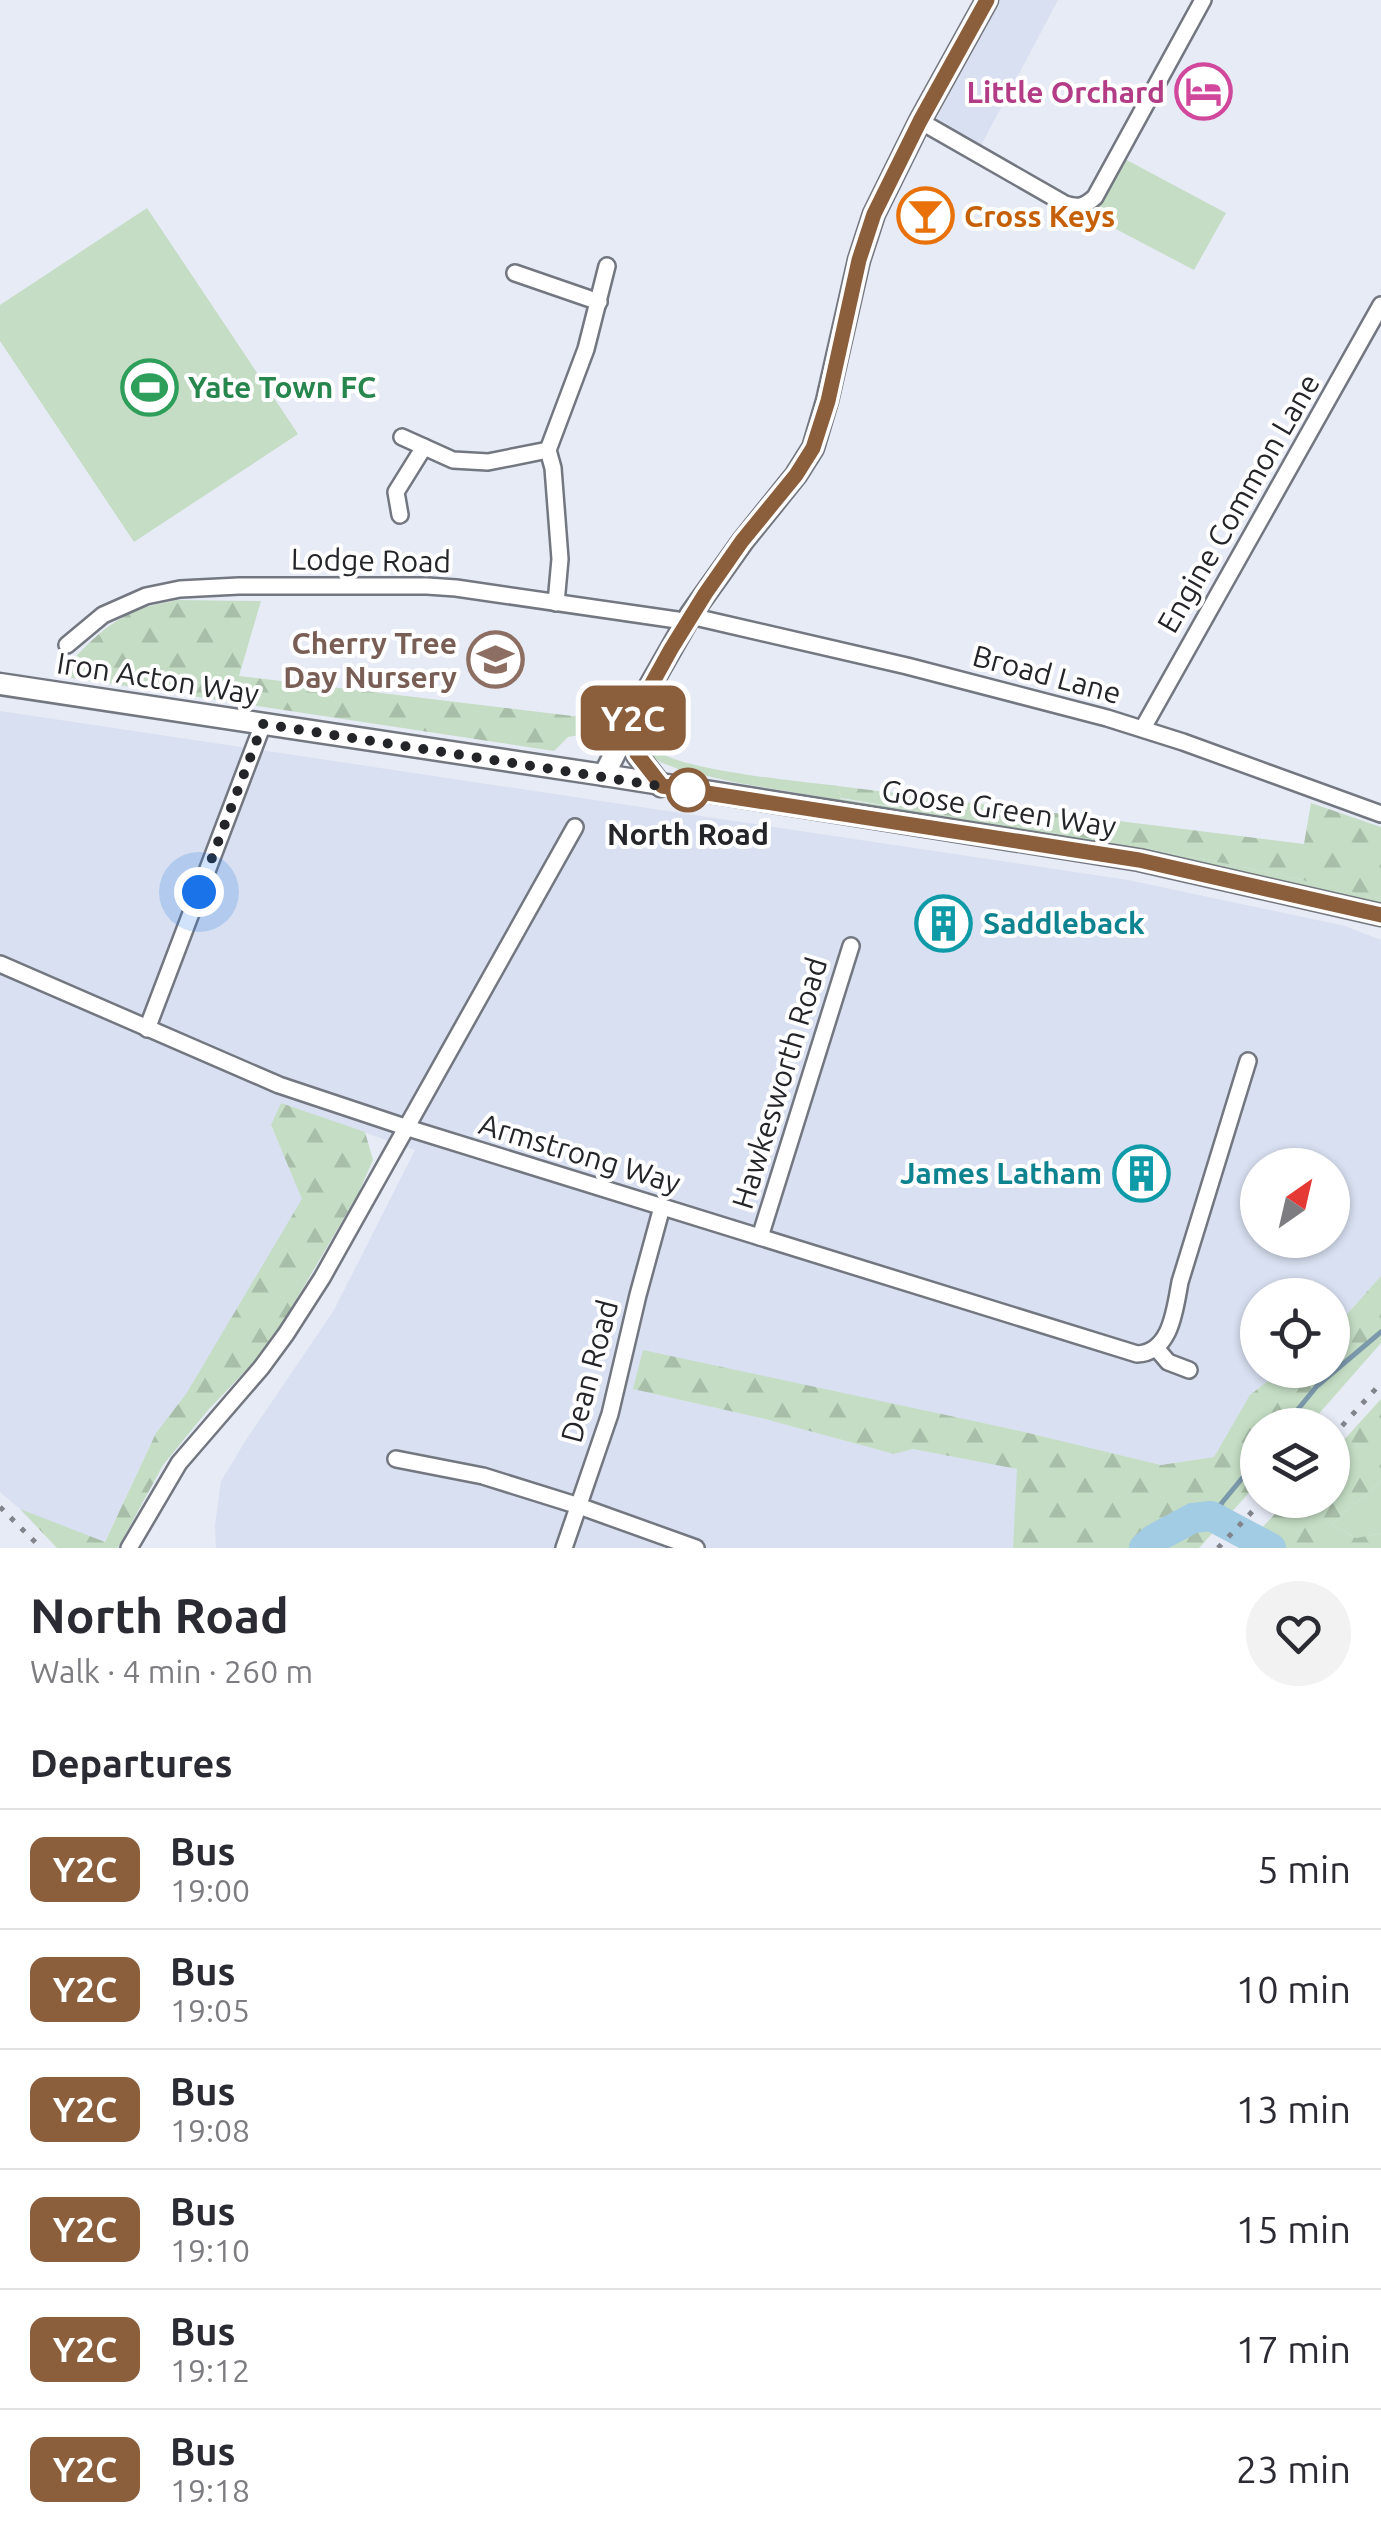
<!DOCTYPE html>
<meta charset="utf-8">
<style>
body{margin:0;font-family:Ubuntu,sans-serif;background:#f2f2f3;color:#2b2b33;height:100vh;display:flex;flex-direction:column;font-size:38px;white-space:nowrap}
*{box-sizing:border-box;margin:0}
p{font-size:32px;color:#7c7c81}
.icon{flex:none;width:55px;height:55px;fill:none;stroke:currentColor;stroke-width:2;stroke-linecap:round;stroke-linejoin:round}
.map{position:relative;height:1548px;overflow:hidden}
.panel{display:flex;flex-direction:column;background:#fff;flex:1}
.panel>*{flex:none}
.badge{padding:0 20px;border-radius:15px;font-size:35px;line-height:65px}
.needle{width:65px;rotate:34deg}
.buttons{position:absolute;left:1240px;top:1148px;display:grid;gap:20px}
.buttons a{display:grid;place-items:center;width:110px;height:110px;border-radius:50%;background:#fff;box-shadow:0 2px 8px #0004;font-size:50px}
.you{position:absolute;width:50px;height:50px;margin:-25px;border:8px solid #fff;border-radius:50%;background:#1a73e8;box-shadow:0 0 0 15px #1a73e833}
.map>.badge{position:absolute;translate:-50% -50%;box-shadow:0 0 0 5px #fff}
h2{padding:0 30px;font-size:38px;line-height:90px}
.round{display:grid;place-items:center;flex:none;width:105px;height:105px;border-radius:52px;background:#f2f2f3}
.head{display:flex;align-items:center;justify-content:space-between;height:170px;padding:0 30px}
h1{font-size:48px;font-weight:700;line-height:75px}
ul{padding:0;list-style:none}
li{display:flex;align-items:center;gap:30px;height:120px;padding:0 30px;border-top:2px solid #e1e1e2}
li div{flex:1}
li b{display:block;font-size:38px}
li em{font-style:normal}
li .badge{min-width:110px;font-weight:700;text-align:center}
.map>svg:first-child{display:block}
</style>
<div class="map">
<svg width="1381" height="1548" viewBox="0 0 1381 1548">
<defs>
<pattern id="forest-firs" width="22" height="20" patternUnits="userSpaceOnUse" patternTransform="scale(2.5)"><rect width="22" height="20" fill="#c4ddc4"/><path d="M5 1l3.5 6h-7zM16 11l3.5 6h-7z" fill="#a8bea8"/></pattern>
</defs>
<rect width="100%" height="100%" fill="#e7ebf6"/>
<!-- built -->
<g fill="#d8e0f1" fill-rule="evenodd">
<polygon points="1001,0 1058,0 979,149 934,123"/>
<path d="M0 711 1128 880 1345 926 1381 940V1276L1333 1330 1332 1295H1258V1370H1282L1250 1396 1214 1457 1161 1465 1020 1431 643 1351 634 1389 765 1419 894 1454 913 1449 1018 1469 1013 1548H216L215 1525 221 1481 246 1440 334 1310 415 1150 281 1103 271 1126 303 1199 186 1394 156 1433 104 1543 20 1509 0 1492ZM1258 1165H1332V1240H1258Z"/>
</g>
<!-- grass -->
<g fill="#c4ddc4">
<polygon points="1123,158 1226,213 1194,270 1091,216"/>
<polygon points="147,208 298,434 134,542 0,341 0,305"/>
<path d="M652 708C650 720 647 736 654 747 669 770 807 782 838 786L841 799C1023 827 1203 853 1381 899V904L1168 856 832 804 828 798 738 783 681 770 660 762 649 753 643 745 640 734Z"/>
<polygon points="1381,1481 1381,1533 1356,1538 1332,1524"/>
</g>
<!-- forest -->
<g fill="url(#forest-firs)">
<path d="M177 600 261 601 239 676 606 720 591 733 568 737 554 751 59 676C81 650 105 623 138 610 150 605 165 603 177 600Z"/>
<path d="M838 786 1304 844 1311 803 1381 827V899C1203 853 1022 828 841 798Z"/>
<polygon points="281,1103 365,1132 373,1160 358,1194 279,1329 254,1362 208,1410 163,1465 118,1548 57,1548 20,1509 105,1542 156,1433 186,1394 302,1199 271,1125"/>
<polygon points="1381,1276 1381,1343 1309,1425 1258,1425 1257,1484 1199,1548 1013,1548 1017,1469 913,1449 894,1454 765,1419 633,1389 643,1350 1020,1431 1161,1465 1214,1457 1250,1395 1282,1370 1332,1370 1333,1330"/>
<polygon points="1381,1399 1381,1481 1332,1524 1356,1538 1381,1533 1381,1548 1285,1548 1257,1533 1288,1500 1332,1500 1333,1452"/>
</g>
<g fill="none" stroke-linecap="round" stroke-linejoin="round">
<!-- stream -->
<g stroke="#7c99ac" stroke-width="5">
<polyline points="1285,1425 1317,1386 1381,1332"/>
<polyline points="1211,1516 1258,1459"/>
</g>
<!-- river -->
<polyline stroke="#a2cbe4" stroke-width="30" points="1144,1548 1154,1539 1193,1518 1211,1516 1271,1548"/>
<defs>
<g id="street">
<path d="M920 121 1065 204C1079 208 1084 207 1095 197L1203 0"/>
<polyline points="515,273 599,302"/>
<polyline points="402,437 453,460 488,462 548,450"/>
<polyline points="400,515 396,492 424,447"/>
<polyline points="556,603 560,559 553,468 548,450 586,349 607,266"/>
<polyline points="691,614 699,618 907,666 1107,718 1183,742 1381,814"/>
<polyline points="67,645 103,615 146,596 180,589 239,586 427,586 456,588 677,620 685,624"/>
<polyline points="1143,728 1381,305"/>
<path d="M0 964 279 1085 408 1128 1137 1354C1171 1353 1175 1309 1180 1282L1248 1061"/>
<polyline points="147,1029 263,724"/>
<polyline points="760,1237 851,946"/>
<polyline points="1157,1349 1168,1362 1189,1370"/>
<polyline points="396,1459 483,1476 579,1506 696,1548"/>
<polyline points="129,1548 179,1463 261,1368 286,1334 322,1278 575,827"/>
<polyline points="564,1548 610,1414 638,1295 662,1207"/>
</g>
<g id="secondary">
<polyline points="0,684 604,775 1139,860 1381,915"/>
<polyline points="629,725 637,755 661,786"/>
<polyline points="604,775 643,698 691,614 743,541 796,475 813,448 827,401 859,260 874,214 920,121 987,0"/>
</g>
</defs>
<!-- street casing -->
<use href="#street" stroke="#737780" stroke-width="20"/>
<!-- secondary casing -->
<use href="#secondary" stroke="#737780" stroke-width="25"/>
<!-- street -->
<use href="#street" stroke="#fff" stroke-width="15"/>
<!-- secondary -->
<use href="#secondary" stroke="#fff" stroke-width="20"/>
<!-- rail -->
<g stroke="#82848c" stroke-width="5" stroke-dasharray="5 10" stroke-linecap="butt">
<polyline points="1332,1437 1381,1383"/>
<polyline points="0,1507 41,1548"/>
<polyline points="1218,1548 1263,1500"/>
</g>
</g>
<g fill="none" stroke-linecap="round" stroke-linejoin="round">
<defs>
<polyline id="line" points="987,0 920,121 874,214 859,260 828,401 813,448 796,475 742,541 705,594 671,649 629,725 637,754 662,786 1139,860 1381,915"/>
</defs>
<!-- line casing -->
<use href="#line" stroke="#fff" stroke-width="22"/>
<!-- line -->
<use href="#line" stroke="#8b5e3c" stroke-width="15"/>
<!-- walk -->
<polyline stroke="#242529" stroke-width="10" stroke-dasharray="0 18" points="199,892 263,724 698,792 688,790"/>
</g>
<!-- icons -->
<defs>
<symbol id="hotel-ring" viewBox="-11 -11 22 22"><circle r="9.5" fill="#fff" stroke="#d1479c" stroke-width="1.5"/><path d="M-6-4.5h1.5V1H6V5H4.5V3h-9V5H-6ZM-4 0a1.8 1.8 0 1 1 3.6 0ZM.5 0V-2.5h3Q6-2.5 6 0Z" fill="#d1479c"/></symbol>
<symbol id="bar-ring" viewBox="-11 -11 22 22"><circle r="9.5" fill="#fff" stroke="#e8710a" stroke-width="1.5"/><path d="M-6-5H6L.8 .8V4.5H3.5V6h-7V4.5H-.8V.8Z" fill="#e8710a"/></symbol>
<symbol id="stadium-ring" viewBox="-11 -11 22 22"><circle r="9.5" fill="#fff" stroke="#2e9e5b" stroke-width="1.5"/><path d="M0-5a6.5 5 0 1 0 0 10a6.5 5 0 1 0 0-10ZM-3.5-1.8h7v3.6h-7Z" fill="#2e9e5b"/></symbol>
<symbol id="school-ring" viewBox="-11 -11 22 22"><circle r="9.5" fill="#fff" stroke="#8d6e63" stroke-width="1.5"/><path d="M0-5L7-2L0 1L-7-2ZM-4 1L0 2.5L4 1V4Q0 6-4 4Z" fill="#8d6e63"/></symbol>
<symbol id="building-ring" viewBox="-11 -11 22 22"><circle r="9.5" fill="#fff" stroke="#0f9aa8" stroke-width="1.5"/><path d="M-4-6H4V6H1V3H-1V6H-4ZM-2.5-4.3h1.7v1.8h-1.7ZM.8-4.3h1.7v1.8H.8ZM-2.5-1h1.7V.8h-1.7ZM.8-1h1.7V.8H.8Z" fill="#0f9aa8"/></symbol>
</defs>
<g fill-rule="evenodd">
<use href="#hotel-ring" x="1172" y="60" width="63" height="63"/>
<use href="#bar-ring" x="894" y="184" width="63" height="63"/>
<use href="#stadium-ring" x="118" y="356" width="63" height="63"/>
<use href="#school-ring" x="464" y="628" width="63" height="63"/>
<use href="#building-ring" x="912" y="892" width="63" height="63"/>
<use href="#building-ring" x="1110" y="1142" width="63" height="63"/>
</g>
<!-- markers -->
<circle fill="#fff" stroke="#8b5e3c" stroke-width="5" cx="688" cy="790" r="20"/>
<g text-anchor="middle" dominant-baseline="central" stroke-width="8" stroke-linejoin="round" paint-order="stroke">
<!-- hotel labels -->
<g font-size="30" font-weight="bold" fill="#b23c85" stroke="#fff" text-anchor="end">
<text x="1165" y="92">Little Orchard</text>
</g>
<!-- food labels -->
<g font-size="30" font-weight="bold" fill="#c56008" stroke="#fff" text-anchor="start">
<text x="964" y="216">Cross Keys</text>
</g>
<!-- leisure labels -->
<g font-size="30" font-weight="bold" fill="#27864d" stroke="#fff" text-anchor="start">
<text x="188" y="387">Yate Town FC</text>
</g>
<!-- street labels -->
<g font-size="30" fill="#242529" stroke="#fff">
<text transform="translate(1238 503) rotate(-60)">Engine Common Lane</text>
<text transform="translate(371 560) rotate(1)">Lodge Road</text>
<text transform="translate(1047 674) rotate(15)">Broad Lane</text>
<text transform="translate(158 678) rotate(9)">Iron Acton Way</text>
<text transform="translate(999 808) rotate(9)">Goose Green Way</text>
<text transform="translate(779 1083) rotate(-73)">Hawkesworth Road</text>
<text transform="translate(580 1153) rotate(17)">Armstrong Way</text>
<text transform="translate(589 1371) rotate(-75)">Dean Road</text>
</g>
<!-- education labels -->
<g font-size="30" font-weight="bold" fill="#785e54" stroke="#fff" text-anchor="end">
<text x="457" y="643">Cherry Tree<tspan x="457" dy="34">Day Nursery</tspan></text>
</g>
<!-- stop labels -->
<g font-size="30" font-weight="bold" fill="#242529" stroke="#fff">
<text x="688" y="834">North Road</text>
</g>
<!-- culture labels -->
<g font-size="30" font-weight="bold" fill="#0d838f" stroke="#fff" text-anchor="start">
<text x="983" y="923">Saddleback</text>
<text x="1102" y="1173" text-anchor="end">James Latham</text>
</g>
</g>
</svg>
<div class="buttons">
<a><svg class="needle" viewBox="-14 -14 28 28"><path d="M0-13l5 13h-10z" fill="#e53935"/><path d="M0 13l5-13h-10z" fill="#7c7c81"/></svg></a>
<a><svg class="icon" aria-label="locate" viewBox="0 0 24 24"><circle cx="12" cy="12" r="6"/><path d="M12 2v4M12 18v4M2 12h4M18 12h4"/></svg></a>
<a><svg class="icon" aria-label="layers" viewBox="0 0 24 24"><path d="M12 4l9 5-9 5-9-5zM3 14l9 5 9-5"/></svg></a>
</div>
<div class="you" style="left:199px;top:892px"></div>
<b class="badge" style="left:633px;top:718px;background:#8b5e3c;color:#fff">Y2C</b>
</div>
<section class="panel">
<div class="head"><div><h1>North Road</h1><p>Walk · 4 min · 260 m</p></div><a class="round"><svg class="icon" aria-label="heart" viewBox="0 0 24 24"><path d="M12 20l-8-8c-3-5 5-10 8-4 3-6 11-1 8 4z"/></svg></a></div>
<h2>Departures</h2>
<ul>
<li><span class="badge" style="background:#8b5e3c;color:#fff">Y2C</span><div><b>Bus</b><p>19:00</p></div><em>5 min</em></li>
<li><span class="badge" style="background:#8b5e3c;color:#fff">Y2C</span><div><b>Bus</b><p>19:05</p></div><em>10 min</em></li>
<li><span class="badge" style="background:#8b5e3c;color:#fff">Y2C</span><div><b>Bus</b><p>19:08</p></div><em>13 min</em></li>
<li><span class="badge" style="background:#8b5e3c;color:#fff">Y2C</span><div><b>Bus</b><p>19:10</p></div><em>15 min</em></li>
<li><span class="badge" style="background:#8b5e3c;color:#fff">Y2C</span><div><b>Bus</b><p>19:12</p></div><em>17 min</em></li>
<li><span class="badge" style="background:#8b5e3c;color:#fff">Y2C</span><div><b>Bus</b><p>19:18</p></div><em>23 min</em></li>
</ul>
</section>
